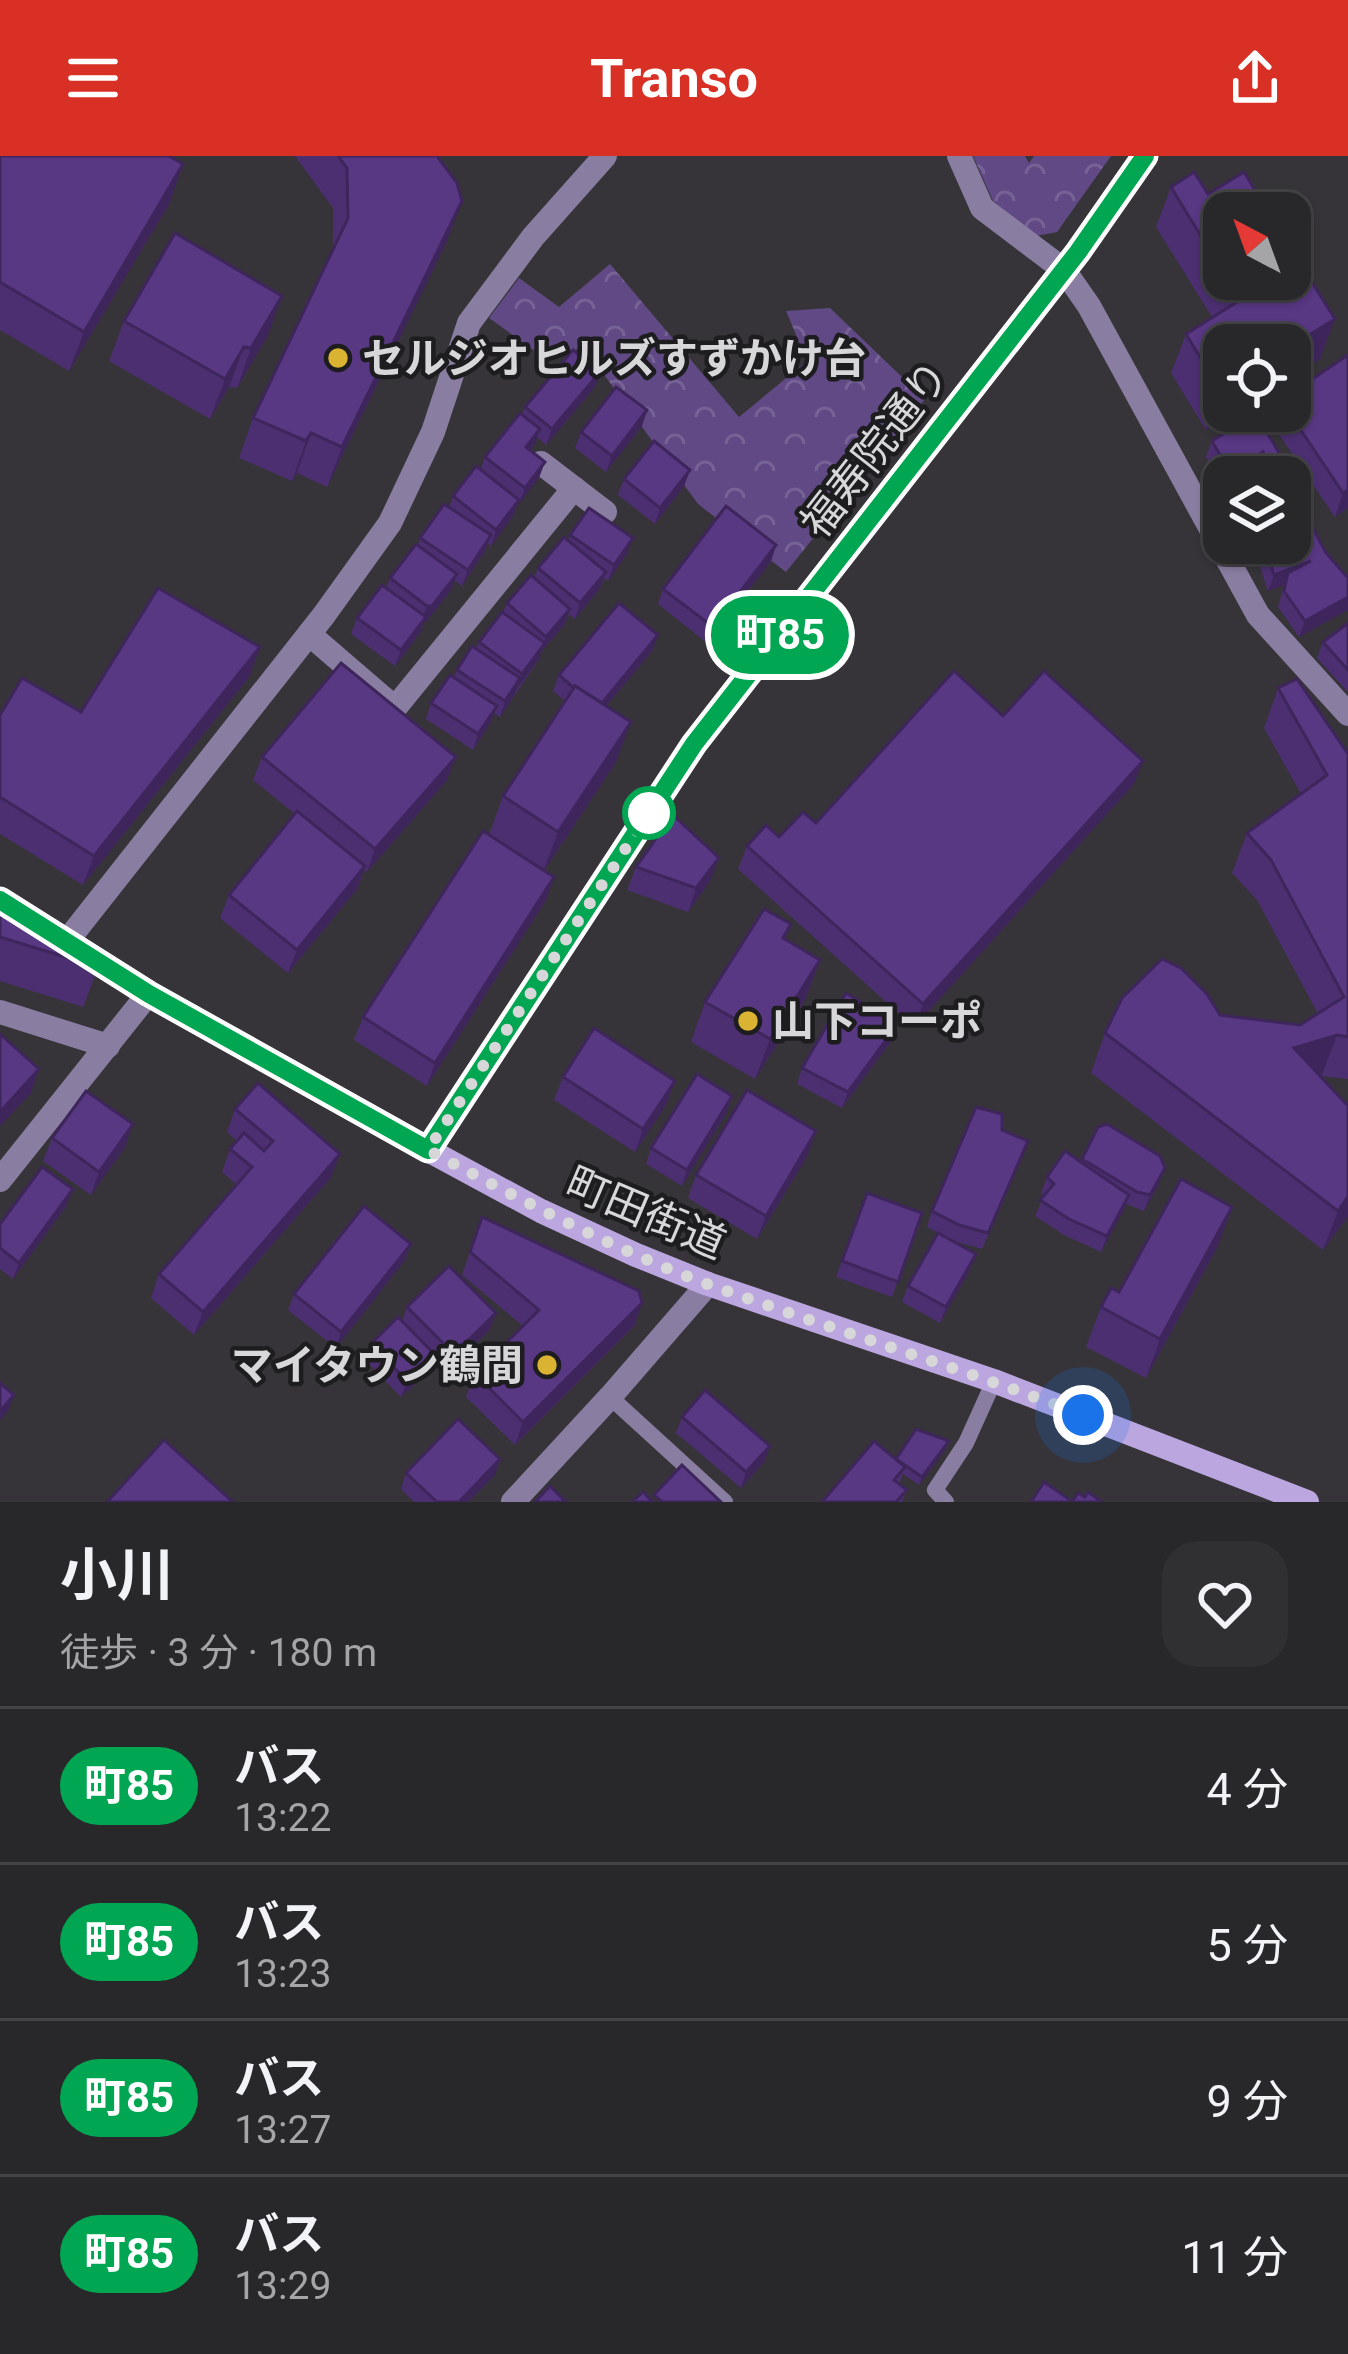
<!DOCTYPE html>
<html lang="ja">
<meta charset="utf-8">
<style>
body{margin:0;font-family:Roboto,"Noto Sans JP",sans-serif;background:#302f32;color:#f1f3f6;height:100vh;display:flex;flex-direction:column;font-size:45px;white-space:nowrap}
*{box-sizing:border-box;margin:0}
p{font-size:39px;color:#a5a5a8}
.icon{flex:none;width:66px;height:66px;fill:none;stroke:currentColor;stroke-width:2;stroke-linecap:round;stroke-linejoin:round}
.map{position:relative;height:1346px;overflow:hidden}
.drawer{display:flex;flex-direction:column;background:#28272a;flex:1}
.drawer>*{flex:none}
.badge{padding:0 24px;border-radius:39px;font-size:42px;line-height:78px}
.needle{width:78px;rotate:319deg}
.tools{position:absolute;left:1203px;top:36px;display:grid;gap:24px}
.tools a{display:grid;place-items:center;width:108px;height:108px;border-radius:24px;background:#28272a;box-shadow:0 3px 9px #0004,0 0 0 3px #444447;font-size:60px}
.you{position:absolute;width:60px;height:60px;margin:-30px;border:9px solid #fff;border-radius:50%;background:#1a73e8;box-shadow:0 0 0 18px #1a73e833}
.map>.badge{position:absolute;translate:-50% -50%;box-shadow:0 0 0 6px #fff}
.round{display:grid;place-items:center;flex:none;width:126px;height:126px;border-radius:36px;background:#302f32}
.overview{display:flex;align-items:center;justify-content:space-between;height:204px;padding:0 60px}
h1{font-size:57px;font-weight:700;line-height:90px}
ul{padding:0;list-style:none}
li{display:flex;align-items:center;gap:36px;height:156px;padding:0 60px;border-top:3px solid #444447}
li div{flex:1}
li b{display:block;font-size:45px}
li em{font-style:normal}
li .badge{min-width:132px;font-weight:700;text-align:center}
header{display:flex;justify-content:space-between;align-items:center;height:156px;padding:0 60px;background:#d93025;color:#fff;font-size:54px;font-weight:700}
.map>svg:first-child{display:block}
</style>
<header><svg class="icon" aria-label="menu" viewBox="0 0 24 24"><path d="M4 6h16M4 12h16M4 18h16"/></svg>Transo<svg class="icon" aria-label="share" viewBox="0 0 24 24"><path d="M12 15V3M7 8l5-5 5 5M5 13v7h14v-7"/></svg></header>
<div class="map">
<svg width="1348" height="1346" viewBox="0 0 1348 1346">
<defs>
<pattern id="forest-crowns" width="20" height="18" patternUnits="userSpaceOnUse" patternTransform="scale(3)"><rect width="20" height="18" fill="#604984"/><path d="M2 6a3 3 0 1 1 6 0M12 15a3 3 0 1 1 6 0" fill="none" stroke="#766295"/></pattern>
</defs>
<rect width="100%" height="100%" fill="#363438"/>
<!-- forest -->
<g fill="url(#forest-crowns)">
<polygon points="973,0 1025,0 1029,7 1034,0 1111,0 1057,76 1036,80 993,45"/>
<polygon points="610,108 739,261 807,205 786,155 830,152 925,243 786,416 698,348 584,191 546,203 489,162 519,122 559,151"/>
</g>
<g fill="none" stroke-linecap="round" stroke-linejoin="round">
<!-- lane -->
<g stroke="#8a7da2" stroke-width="16">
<polyline points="610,1241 725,1346"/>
<polyline points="946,1346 935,1334 966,1287 994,1225"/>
</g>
<!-- street -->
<g stroke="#8a7da2" stroke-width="24">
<polyline points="959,0 982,52 1064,114 1089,150 1258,459 1348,558"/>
<polyline points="541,307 605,356"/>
<polyline points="309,478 395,552 574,332"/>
<polyline points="67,785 324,459 390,367 433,276 469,167 533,81 605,0"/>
<polyline points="0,856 108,890"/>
<polyline points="0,1024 149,837"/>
<polyline points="513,1346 610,1241 708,1128"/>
</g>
<!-- secondary -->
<g stroke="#bba6e0" stroke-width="24">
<polyline points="74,789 149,837 428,994 541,1055 636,1099 708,1128 994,1225 1307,1346"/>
<polyline points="428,994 694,588 1078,96 1145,0"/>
</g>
</g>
<!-- wall -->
<g fill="#4c2f71">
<polygon points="0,0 183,8 169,48 69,215 0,174"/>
<polygon points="295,0 437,0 447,85 327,331 297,317 292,325 239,302 253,262 333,93 333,52"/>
<polygon points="1171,31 1208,38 1224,57 1224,123 1290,123 1320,203 1290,222 1290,189 1224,255 1236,255 1206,274 1171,217 1186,178 1212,161 1156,71"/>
<polygon points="124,165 268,179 237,232 229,231 210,263 109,205"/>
<polygon points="1348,199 1348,352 1335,361 1272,268 1277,255 1290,255"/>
<polygon points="600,216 594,232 546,289 537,281 530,294 539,322 518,347 513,360 491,390 488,387 485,395 462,430 454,424 451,434 426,466 424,466 420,477 395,510 351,478 357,462 386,432 390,422 418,389 420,382 449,351 453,340 480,314 485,301 522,259 525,251"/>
<polygon points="647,254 642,270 606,316 575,292 581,276"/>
<polygon points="1212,285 1289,321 1224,321 1224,332 1206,301"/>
<polygon points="690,314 684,330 655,368 618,339 624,323"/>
<polygon points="1300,361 1348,422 1299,481 1278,451 1284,429 1268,435 1258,404 1259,391 1255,387 1290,387"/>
<polygon points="570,379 627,398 608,425 604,422 600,432 575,463 568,458 564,469 541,496 539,503 500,561 494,557 491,566 473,594 426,563 431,547 454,521 457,514 477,493 479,486 503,456 507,447 534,422 538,412 568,384"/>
<polygon points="776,389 771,405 707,487 658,448 663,433"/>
<polygon points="1348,467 1348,536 1317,502 1323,486"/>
<polygon points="260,491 249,521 83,729 0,678 0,559 81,556"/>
<polygon points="652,495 606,550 616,606 544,715 554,721 546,744 427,930 354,884 363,861 489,679 503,640 565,545 553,535 559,519"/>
<polygon points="1278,532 1348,598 1348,923 1320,920 1348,1060 1323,1094 1091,917 1105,877 1220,859 1300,869 1318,858 1257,744 1232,717 1247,677 1301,638 1264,572"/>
<polygon points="1003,560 1134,628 914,871 738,713 747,690 779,681 816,667"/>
<polygon points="262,601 447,624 367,716 364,714 357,733 288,817 220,762 229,739 295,658 253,624"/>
<polygon points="636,711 710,725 688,756 627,734"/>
<polygon points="0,735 104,796 83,851 0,825"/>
<polygon points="791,768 785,783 820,804 805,844 755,923 691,886 705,846"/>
<polygon points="897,869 891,885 842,952 797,928 802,912"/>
<polygon points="563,921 675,925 666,949 635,996 554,944"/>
<polygon points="732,940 727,956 682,1030 646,1008 651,992"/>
<polygon points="235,953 331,1021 194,1179 151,1142 159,1118 237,1029 222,1016 230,993 237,985 227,976"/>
<polygon points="1098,971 1159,1028 1144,1055 1126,1048 1101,1096 1064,1079 1035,1060 1044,1040 1041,1037 1047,1021 1081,1006"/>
<polygon points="1002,974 1022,1001 982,1093 953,1085 927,1071 932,1055"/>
<polygon points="52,982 125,991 91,1039 43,1005"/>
<polygon points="808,999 757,1083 688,1042 696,1019"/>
<polygon points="867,1037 922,1057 892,1141 836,1121"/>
<polygon points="67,1049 13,1123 0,1113 0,1068"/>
<polygon points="482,1061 642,1147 634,1170 515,1289 466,1241 475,1218 523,1170 462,1119"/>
<polygon points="411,1088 405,1104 336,1192 288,1154 294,1138"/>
<polygon points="1218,1090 1146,1222 1086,1191 1101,1151 1119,1136"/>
<polygon points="970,1114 940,1167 902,1146 908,1130"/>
<polygon points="407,1151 490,1173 449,1214 434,1200 429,1215 401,1241 365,1204 371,1188 402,1165"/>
<polygon points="682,1261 770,1290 764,1306 741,1332 676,1277"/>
<polygon points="946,1293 919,1329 903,1318 899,1328 907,1334 902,1346 822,1346"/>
<polygon points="406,1317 495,1319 468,1346 414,1346 401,1333"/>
</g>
<!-- shaded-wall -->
<g fill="#3e265c">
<polygon points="183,8 169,48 69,215 84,176"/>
<polygon points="462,45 447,85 327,331 342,291"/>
<polygon points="282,140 268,179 237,232 251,192"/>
<polygon points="1335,163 1320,203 1290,222 1290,191"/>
<polygon points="244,191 229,231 210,263 225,223"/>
<polygon points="600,216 594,232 546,289 552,273"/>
<polygon points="1224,232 1224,255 1236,255 1206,274 1220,234"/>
<polygon points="647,254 642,270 606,316 612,300"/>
<polygon points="540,273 534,289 520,307 526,291"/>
<polygon points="311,277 297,317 292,325 306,285"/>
<polygon points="1264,295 1244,321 1230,321 1231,318"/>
<polygon points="545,306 539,322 519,348 525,332"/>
<polygon points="690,314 684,330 655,368 660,352"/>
<polygon points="1348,334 1348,352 1335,361 1343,337"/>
<polygon points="519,344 513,360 491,390 496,374"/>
<polygon points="1305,347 1299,363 1290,369 1290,357"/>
<polygon points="491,379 485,395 462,430 468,414"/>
<polygon points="633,382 627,398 608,425 614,409"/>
<polygon points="776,389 771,405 707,487 713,471"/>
<polygon points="1311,405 1288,417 1284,429 1268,435 1274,419"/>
<polygon points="606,416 600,432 575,463 580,447"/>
<polygon points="457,418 451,434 426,466 424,466 420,477 395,510 401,494 421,466 427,450"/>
<polygon points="1348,441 1348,454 1299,481 1305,465"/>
<polygon points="570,453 564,469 541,496 539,503 516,534 522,518 544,488 546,481"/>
<polygon points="658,479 652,495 592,567 598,551"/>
<polygon points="260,491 249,521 83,729 94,700"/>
<polygon points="520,522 515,538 500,561 505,545"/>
<polygon points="497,550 491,566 473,594 478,578"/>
<polygon points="631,566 616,606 543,716 558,676"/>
<polygon points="456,601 447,624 367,716 375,693"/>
<polygon points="1143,605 1134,628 914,871 923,848"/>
<polygon points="719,702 710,725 688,756 696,732"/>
<polygon points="365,710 357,733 288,817 297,794"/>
<polygon points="554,721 546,744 427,930 435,907"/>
<polygon points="820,804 805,844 755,923 770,883"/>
<polygon points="897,869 891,885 842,952 848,936"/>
<polygon points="1337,879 1322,919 1279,932 1294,892"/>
<polygon points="39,913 31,937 0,970 0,956"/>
<polygon points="675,925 666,949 635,996 643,973"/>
<polygon points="732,940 727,956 682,1030 687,1014"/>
<polygon points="133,968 125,991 91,1039 99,1016"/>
<polygon points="816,975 808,999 757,1083 766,1060"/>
<polygon points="340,998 331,1021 194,1179 203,1156"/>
<polygon points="1165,1012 1159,1028 1144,1055 1150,1039"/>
<polygon points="73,1033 67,1049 13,1123 19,1107"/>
<polygon points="1129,1039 1124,1054 1101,1096 1107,1080"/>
<polygon points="1348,1040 1348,1060 1323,1094 1338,1055"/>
<polygon points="1232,1051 1218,1090 1146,1222 1160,1183"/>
<polygon points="411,1088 405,1104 336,1192 341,1176"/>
<polygon points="976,1098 970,1114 940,1167 946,1151"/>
<polygon points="642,1147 634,1170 515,1289 523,1266"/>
<polygon points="496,1157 490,1173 449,1214 454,1198"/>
<polygon points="435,1199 429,1215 401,1241 407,1225"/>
<polygon points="14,1239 8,1255 0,1264 0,1255"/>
<polygon points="949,1285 946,1293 919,1329 922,1321"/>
<polygon points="770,1290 764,1306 741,1332 746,1316"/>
<polygon points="500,1303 495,1319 468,1346 459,1346"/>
</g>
<!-- building -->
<g fill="#583783" stroke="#3e265c" stroke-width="3">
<polygon points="0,0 169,0 183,8 84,176 0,126"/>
<polygon points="338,0 437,0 457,27 462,45 342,291 311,277 306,285 253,262 348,62 347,12"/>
<polygon points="1194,16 1208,38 1244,16 1269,57 1224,57 1224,118 1171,31"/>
<polygon points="175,77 282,140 251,192 244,191 225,223 124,165"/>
<polygon points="1290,91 1335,163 1290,191 1290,189 1224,189 1224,232 1220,234 1186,178 1240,144 1227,123 1290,123"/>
<polygon points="573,194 600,216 552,273 525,251"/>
<polygon points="1348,199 1348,334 1343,337 1288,255 1290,255 1290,238"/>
<polygon points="616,231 647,254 612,300 581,276"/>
<polygon points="520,257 540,273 526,291 545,306 525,332 485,301"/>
<polygon points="1256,258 1291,317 1285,321 1238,321 1264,295 1231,318 1212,285"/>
<polygon points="654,285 690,314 660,352 624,323"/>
<polygon points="476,310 519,344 496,374 453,340"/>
<polygon points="1294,328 1305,347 1290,357 1290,330"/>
<polygon points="444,348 491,379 468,414 420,382"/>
<polygon points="726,350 776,389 713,471 663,433"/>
<polygon points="589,352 633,382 614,409 570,379"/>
<polygon points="1305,357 1326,397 1348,422 1348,441 1305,465 1284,435 1288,417 1311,405 1274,419 1264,388 1290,387 1290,370"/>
<polygon points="564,381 606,416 580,447 538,412"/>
<polygon points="416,388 457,418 432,450 427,450 390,422"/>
<polygon points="531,419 570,453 546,481 507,447"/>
<polygon points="382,429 426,461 401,494 357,462"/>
<polygon points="158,432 260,491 94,700 0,641 0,559 22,522 81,556"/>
<polygon points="619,447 658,479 602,547 575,530 574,532 559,519"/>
<polygon points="502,456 545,487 522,518 479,486"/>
<polygon points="1348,467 1348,514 1323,486"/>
<polygon points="472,490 520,522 505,545 457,514"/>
<polygon points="341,507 456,601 375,693 262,601"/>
<polygon points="954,515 1003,560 1044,515 1143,605 923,848 747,690 766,669 779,681 803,656 816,667"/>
<polygon points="450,519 497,550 478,578 431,547"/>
<polygon points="1297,523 1348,598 1348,881 1337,879 1294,892 1348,950 1348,1040 1338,1055 1105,877 1122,842 1162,803 1181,812 1207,838 1220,859 1300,869 1344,841 1271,704 1247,677 1327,619 1278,532"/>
<polygon points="575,530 631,566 558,676 503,640"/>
<polygon points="297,655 365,710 297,794 229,739"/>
<polygon points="673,659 719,702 696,732 636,711"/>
<polygon points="483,675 554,721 435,907 363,861"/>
<polygon points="0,735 104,796 97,811 0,781"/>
<polygon points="764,753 791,768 783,782 820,804 770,883 705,846"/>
<polygon points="846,837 897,869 848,936 802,912"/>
<polygon points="594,872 675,925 643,973 563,921"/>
<polygon points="0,878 39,913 0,956"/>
<polygon points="697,918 732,940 687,1014 651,992"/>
<polygon points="258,927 340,998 203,1156 159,1118 252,1011 230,993 244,977 264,995 273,985 235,953"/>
<polygon points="747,934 816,975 766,1060 696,1019"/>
<polygon points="86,935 133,968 99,1016 52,982"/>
<polygon points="976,951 1002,958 1002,974 1028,985 988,1077 959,1069 932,1055"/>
<polygon points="1107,968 1160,1000 1165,1012 1150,1039 1137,1036 1082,1003 1098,971"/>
<polygon points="1065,995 1129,1039 1107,1080 1069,1063 1040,1044 1054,1028 1047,1021"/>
<polygon points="42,1011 73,1033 19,1107 0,1092 0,1068"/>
<polygon points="1181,1023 1232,1051 1160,1183 1101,1151 1111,1132 1119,1136"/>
<polygon points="867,1037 922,1057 898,1126 842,1105"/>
<polygon points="364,1050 411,1088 341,1176 294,1138"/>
<polygon points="482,1061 639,1135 642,1147 523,1266 475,1218 539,1154 470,1096"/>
<polygon points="938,1077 976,1098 946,1151 908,1130"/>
<polygon points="449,1110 496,1157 454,1198 407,1151"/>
<polygon points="398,1161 435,1199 407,1225 371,1188"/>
<polygon points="0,1227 14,1239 0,1255"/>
<polygon points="705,1234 770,1290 746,1316 682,1261"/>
<polygon points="458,1263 500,1303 459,1346 437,1346 406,1317"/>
<polygon points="916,1273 949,1285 922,1321 896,1303"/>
<polygon points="164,1284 233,1346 107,1346"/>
<polygon points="874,1285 905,1311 894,1324 907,1334 896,1346 822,1346"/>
<polygon points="682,1309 721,1346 662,1346 654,1339"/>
<polygon points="1044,1326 1069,1343 1068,1346 1031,1346"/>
<polygon points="550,1330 566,1346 535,1346"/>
<polygon points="643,1336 653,1346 632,1346"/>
<polygon points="1088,1336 1102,1346 1072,1346 1078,1337 1085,1341"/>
</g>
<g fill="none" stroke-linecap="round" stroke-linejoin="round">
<defs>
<polyline id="line" points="0,744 149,838 428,994 694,588 1078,96 1145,0"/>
</defs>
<!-- line casing -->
<use href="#line" stroke="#fff" stroke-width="27"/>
<!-- line -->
<use href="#line" stroke="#00a651" stroke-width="18"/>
<!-- walk -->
<path stroke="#d7d6d8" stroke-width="12" stroke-dasharray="0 21.6" d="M649 657 428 994C520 1043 612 1093 710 1129 834 1174 960 1212 1083 1259"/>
</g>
<!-- markers -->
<g fill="#dab333" stroke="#1d1c1e" stroke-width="4.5">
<circle cx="338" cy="202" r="12"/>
<circle cx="748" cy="865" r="12"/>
<circle cx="547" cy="1209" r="12"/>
</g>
<circle fill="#fff" stroke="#00a651" stroke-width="6" cx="649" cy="657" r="24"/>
<g text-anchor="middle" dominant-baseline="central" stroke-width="9" stroke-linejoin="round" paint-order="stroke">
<!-- poi labels -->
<g font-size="42" font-weight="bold" fill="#d7d6d8" stroke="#1d1c1e" text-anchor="start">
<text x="362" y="202">セルジオヒルズすずかけ台</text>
<text x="772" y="865">山下コーポ</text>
<text x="523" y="1209" text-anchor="end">マイタウン鶴間</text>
</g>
<!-- street labels -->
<g font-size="42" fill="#d7d6d8" stroke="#1d1c1e">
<text transform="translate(875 293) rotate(-52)">福寿院通り</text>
<text transform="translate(646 1057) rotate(23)">町田街道</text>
</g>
</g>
</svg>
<div class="tools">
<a><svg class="needle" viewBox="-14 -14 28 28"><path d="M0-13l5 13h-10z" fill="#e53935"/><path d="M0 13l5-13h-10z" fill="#a5a5a8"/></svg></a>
<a><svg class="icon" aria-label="locate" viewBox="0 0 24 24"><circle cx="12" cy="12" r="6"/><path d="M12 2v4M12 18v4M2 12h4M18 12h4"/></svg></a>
<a><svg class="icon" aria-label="layers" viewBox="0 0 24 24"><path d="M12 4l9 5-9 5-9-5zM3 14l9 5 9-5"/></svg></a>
</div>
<div class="you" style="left:1083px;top:1259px"></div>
<b class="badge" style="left:780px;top:479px;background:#00a651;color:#fff">町85</b>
</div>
<section class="drawer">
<div class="overview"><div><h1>小川</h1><p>徒歩 · 3 分 · 180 m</p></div><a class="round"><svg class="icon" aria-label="heart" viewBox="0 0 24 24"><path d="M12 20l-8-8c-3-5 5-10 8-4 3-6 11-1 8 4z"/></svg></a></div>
<ul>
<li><span class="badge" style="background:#00a651;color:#fff">町85</span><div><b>バス</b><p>13:22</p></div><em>4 分</em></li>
<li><span class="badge" style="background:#00a651;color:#fff">町85</span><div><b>バス</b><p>13:23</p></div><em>5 分</em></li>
<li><span class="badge" style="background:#00a651;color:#fff">町85</span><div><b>バス</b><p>13:27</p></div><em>9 分</em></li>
<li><span class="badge" style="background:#00a651;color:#fff">町85</span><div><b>バス</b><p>13:29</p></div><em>11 分</em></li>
</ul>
</section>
